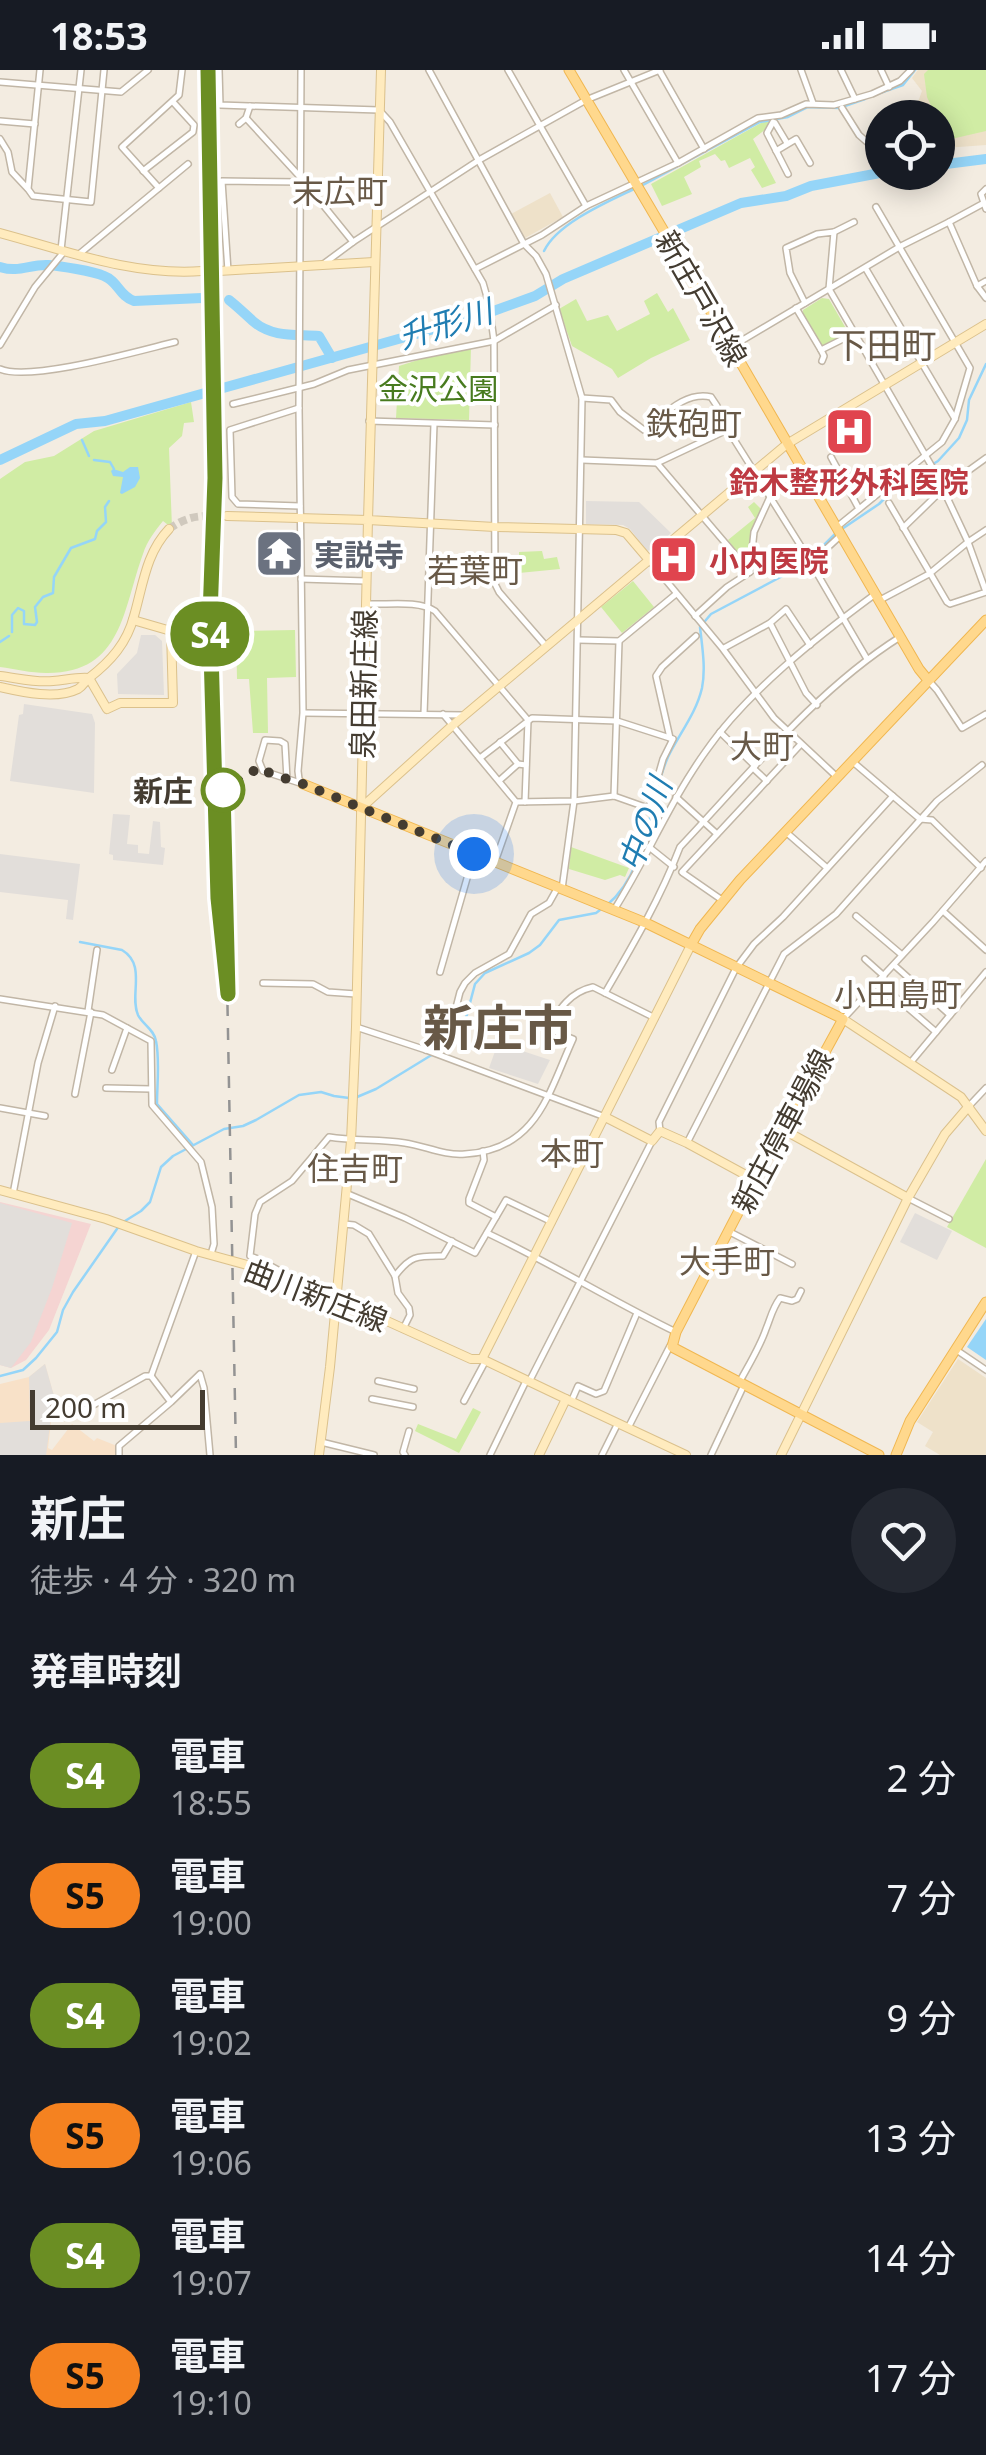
<!DOCTYPE html>
<html lang="ja">
<meta charset="utf-8">
<style>
body{margin:0;font-family:"Noto Sans","Noto Sans JP",sans-serif;background:#242831;color:#f1f3f6;height:100vh;display:flex;flex-direction:column;font-size:38px;white-space:nowrap}
*{box-sizing:border-box;margin:0}
p{font-size:32px;color:#9ea1a6}
.icon{flex:none;width:55px;height:55px;fill:none;stroke:currentColor;stroke-width:2;stroke-linecap:round;stroke-linejoin:round}
.map{position:relative;height:1385px;overflow:hidden}
.drawer{display:flex;flex-direction:column;background:#171b24;flex:1}
.drawer>*{flex:none}
.badge{padding:0 20px;border-radius:32px;font-size:35px;line-height:65px}
.fabs{position:absolute;left:865px;top:30px;display:grid;gap:20px}
.fabs a{display:grid;place-items:center;width:90px;height:90px;border-radius:50%;background:#171b24;box-shadow:0 5px 25px #0003;font-size:50px}
.scale{position:absolute;left:30px;bottom:25px;width:175px;box-sizing:border-box;padding-left:10px;border:5px solid #443c31;border-top:0;font-size:28px;line-height:35px;white-space:nowrap;color:#443c31;-webkit-text-stroke:8px #fff;paint-order:stroke}
.you{position:absolute;width:50px;height:50px;margin:-25px;border:8px solid #fff;border-radius:50%;background:#1a73e8;box-shadow:0 0 0 15px #1a73e833}
.map>.badge{position:absolute;translate:-50% -50%;box-shadow:0 0 0 5px #fff}
h2{padding:0 30px;font-size:38px;line-height:90px}
.round{display:grid;place-items:center;flex:none;width:105px;height:105px;border-radius:52px;background:#242831}
.overview{display:flex;align-items:center;justify-content:space-between;height:170px;padding:0 30px}
h1{font-size:48px;font-weight:700;line-height:75px}
ul{padding:0;list-style:none}
li{display:flex;align-items:center;gap:30px;height:120px;padding:0 30px}
li div{flex:1}
li b{display:block;font-size:38px}
li em{font-style:normal}
li .badge{min-width:110px;font-weight:700;text-align:center}
.status{display:flex;justify-content:space-between;align-items:center;height:70px;padding:0 50px;background:#171b24;direction:ltr}
.status svg{height:28px;fill:currentColor}
.map>svg:first-child{display:block}
</style>
<div class="status"><b>18:53</b><svg viewBox="0 0 49 12"><path d="M0 12V9h3v3zM5 12V6h3v6zM10 12V3h3v9zM15 12V0h3v12zM26 1h20v11H26zM47 4h2v5h-2z"/></svg></div>
<div class="map">
<svg width="986" height="1385" viewBox="0 0 986 1385">
<rect width="100%" height="100%" fill="#f3ece1"/>
<!-- commercial -->
<polygon fill="#f8e1c8" points="45,1294 54,1326 48,1378 52,1380 72,1354 94,1371 97,1368 117,1376 117,1385 0,1385 0,1314 29,1307"/>
<!-- education -->
<g fill="#eee1c9">
<polygon points="918,0 986,0 986,75 945,78 938,76 938,48 924,47 918,32 922,21 912,8"/>
<polygon points="550,123 563,147 525,168 511,144"/>
<polygon points="958,1289 986,1308 986,1385 940,1385 925,1376 933,1362 917,1352"/>
</g>
<!-- medical -->
<polygon fill="#f5d4d2" points="0,1132 91,1154 49,1260 26,1290 11,1298 0,1295"/>
<!-- green -->
<g fill="#d0eca4">
<polygon points="928,0 986,0 986,61 947,70 927,27 924,4"/>
<polygon points="770,51 770,56 753,69 776,113 762,118 751,100 755,97 750,88 729,98 725,90 721,91 715,84 699,91 701,97 684,107 692,124 662,136 651,114 761,53"/>
<polygon points="657,223 668,242 673,238 690,270 651,288 618,308 612,299 572,276 559,239 576,229 587,251 608,245 617,261 650,244 644,231"/>
<polygon points="822,228 829,229 848,262 821,277 803,245 803,240"/>
<polygon points="462,276 471,277 469,350 396,348 399,296"/>
<path d="M191 332 194 352 184 353 182 366 169 378 172 458 163 451C155 461 147 471 143 484 123 538 123 604 46 603 31 603 15 599 0 597V409L25 392 54 386 94 361Z"/>
<polygon points="754,432 762,440 749,494 747,496 728,470 755,448 748,437"/>
<polygon points="542,481 544,489 557,487 560,499 519,503 519,482"/>
<polygon points="633,511 654,537 622,563 601,537"/>
<polygon points="295,560 296,607 267,608 268,663 253,663 249,609 237,609 236,561"/>
<polygon points="571,777 629,798 625,807 620,805 605,810 569,799"/>
<polygon points="986,1089 986,1178 947,1157"/>
<polygon points="473,1338 481,1342 459,1383 415,1361 418,1354 456,1369"/>
</g>
<!-- parking -->
<g fill="#e2deda">
<polygon points="586,431 639,432 671,463 654,479 647,481 630,459 623,455 586,454"/>
<polygon points="141,565 155,565 162,571 164,625 118,624 117,604 137,583"/>
<polygon points="24,634 92,644 95,653 94,723 10,711 19,645 23,644"/>
<polygon points="113,744 130,745 127,774 138,775 138,783 149,784 153,751 160,752 161,777 165,778 163,795 113,790 113,785 109,784"/>
<polygon points="0,784 80,794 73,850 66,849 68,830 0,822"/>
<polygon points="498,973 550,990 538,1014 489,998"/>
<polygon points="0,1133 72,1153 52,1218 31,1272 11,1298 0,1295"/>
<polygon points="915,1143 952,1161 937,1190 900,1172"/>
<polygon points="45,1294 54,1326 46,1385 0,1385 0,1353 30,1351 29,1307"/>
</g>
<!-- water -->
<g fill="#95d5f8">
<polygon points="130,397 138,397 140,408 135,417 122,424 120,423 123,407 113,406 111,401 113,399 123,402"/>
<polygon points="986,1249 986,1290 967,1277"/>
</g>
<g fill="none" stroke-linecap="round" stroke-linejoin="round">
<!-- stream -->
<g stroke="#95d5f8" stroke-width="2.5">
<polyline points="877,24 903,15 915,0"/>
<polyline points="874,81 882,102"/>
<polyline points="643,115 760,52 788,47 808,37 839,38 865,29"/>
<path d="M544 181C557 153 609 131 636 118"/>
<polyline points="82,370 89,386"/>
<polyline points="94,390 110,392 114,399"/>
<polyline points="842,459 879,434 896,417 938,391 959,368 967,350 969,330 986,294"/>
<polyline points="12,562 12,545 18,538 24,541 24,554 35,555 37,552 35,537 43,527 53,523 54,507 71,478 95,469 97,461 106,452 105,437 109,431"/>
<polyline points="0,572 9,566"/>
<path d="M607 835C649 800 647 734 668 687 679 664 696 644 702 618 706 598 702 576 700 557L711 544 805 494 835 464"/>
<path d="M80 872 122 880C147 895 129 925 138 945 143 955 154 959 156 971 160 990 157 1014 157 1034L193 1075"/>
<polyline points="357,1027 376,1019 461,967 475,914 485,903 529,883 540,875 559,850 596,843 600,840"/>
<polyline points="125,1151 141,1141 150,1132 161,1097 173,1086 224,1059 243,1056 256,1050 299,1025 321,1022 334,1026 349,1028"/>
<polyline points="0,1306 23,1300 36,1288 57,1262 63,1240 73,1222 119,1156"/>
</g>
<!-- river -->
<g stroke="#95d5f8" stroke-width="10">
<polyline points="938,95 986,89"/>
<path d="M0 197C19 203 30 194 48 195 60 196 93 201 104 206 118 211 119 226 134 231L202 228"/>
<path d="M229 230C238 237 246 245 254 252 273 268 297 264 319 266L332 288"/>
<polyline points="0,390 76,354 105,351 477,247 535,226 563,209 741,133 786,126 811,116 885,102"/>
</g>
<!-- secondary-tunnel -->
<path stroke="#d0c9be" stroke-width="8" stroke-dasharray="8 4" stroke-linecap="butt" d="M169 459C190 444 202 446 227 446"/>
<defs>
<g id="street">
<polyline points="40,0 28,119 33,126 91,132 104,0"/>
<polyline points="219,0 220,35 379,40 390,52 483,213 489,234 494,271 495,514 499,522 546,576"/>
<polyline points="301,0 299,338 303,643 298,701 299,709 303,714"/>
<polyline points="429,0 524,174 536,186 546,204 582,328 574,731 562,819"/>
<polyline points="508,0 586,136"/>
<polyline points="624,0 678,93"/>
<polyline points="659,0 704,79"/>
<polyline points="801,0 813,33"/>
<polyline points="841,0 855,29"/>
<polyline points="881,0 889,17"/>
<polyline points="0,12 121,22 148,0"/>
<polyline points="842,38 859,65 875,79"/>
<polyline points="246,48 302,109 353,172"/>
<polyline points="0,51 35,54"/>
<polyline points="773,52 767,63 788,104"/>
<polyline points="775,53 787,73"/>
<polyline points="239,54 246,48 250,36"/>
<polyline points="0,69 8,82 12,102 27,118"/>
<polyline points="776,81 796,69 810,93"/>
<polyline points="143,101 193,62 194,55 173,32"/>
<polyline points="159,118 122,77 179,25 182,0"/>
<polyline points="986,119 981,124 986,139"/>
<polyline points="949,152 984,133"/>
<polyline points="834,162 854,152"/>
<polyline points="61,180 81,0"/>
<polyline points="78,185 188,94"/>
<polyline points="322,195 353,172 479,90 586,30 660,0"/>
<polyline points="475,199 542,165 586,136 678,93 758,48 781,45 806,34 834,35 872,24 900,11 911,0"/>
<polyline points="866,199 955,349"/>
<polyline points="228,201 222,111 301,112"/>
<polyline points="977,216 986,211"/>
<polyline points="805,233 790,203 786,178 817,164 834,162 829,219 935,402 968,472 986,522 950,534 947,532 889,433"/>
<polyline points="796,238 821,280 824,286 822,291"/>
<polyline points="0,275 35,217 63,183"/>
<polyline points="731,277 901,176 949,152 977,216 986,228"/>
<polyline points="821,280 855,263"/>
<path d="M0 299C30 312 138 281 175 272"/>
<path d="M582 328 611 330 620 342 644 360C664 345 685 321 711 327L717 336 725 361 730 363 807 486"/>
<polyline points="233,334 314,314 348,300 494,271 556,235"/>
<polyline points="299,338 230,360 232,427 238,434 300,436"/>
<polyline points="369,351 495,355"/>
<polyline points="831,387 859,439"/>
<polyline points="582,390 657,393 725,361"/>
<polyline points="657,393 750,502"/>
<polyline points="838,456 942,372 955,349 970,298 876,137"/>
<polyline points="903,458 943,419 986,388"/>
<polyline points="840,466 811,493 867,589"/>
<polyline points="649,490 723,579 774,648 837,707"/>
<polyline points="750,500 754,462 770,427"/>
<polyline points="301,509 366,511"/>
<polyline points="880,530 929,504 968,472 986,460"/>
<path d="M368 534C388 535 418 530 435 541L528 650 525 732"/>
<polyline points="695,546 727,517 750,502"/>
<polyline points="770,553 806,623 817,635"/>
<polyline points="578,570 619,571 676,524"/>
<polyline points="724,578 770,553 786,539 810,575"/>
<polyline points="928,610 937,620 962,658 986,644"/>
<polyline points="304,643 463,645"/>
<polyline points="424,644 434,354"/>
<polyline points="443,644 516,732 495,792"/>
<polyline points="720,662 755,696"/>
<polyline points="670,668 656,606 662,597 696,566"/>
<polyline points="500,672 518,694 526,695"/>
<polyline points="480,688 532,648 617,651 673,669 663,689 649,738"/>
<polyline points="853,692 920,749 932,750 981,798"/>
<polyline points="753,698 767,711"/>
<polyline points="287,709 285,674 280,671 265,670 259,691 263,701 300,713"/>
<polyline points="500,710 518,694"/>
<polyline points="614,726 619,571"/>
<polyline points="676,727 717,764"/>
<polyline points="516,732 574,731 614,726 665,744"/>
<polyline points="787,763 826,797"/>
<polyline points="649,777 674,797"/>
<polyline points="682,802 801,674"/>
<polyline points="683,803 722,830"/>
<path d="M614 840C647 788 670 731 706 681 747 622 817 567 874 525"/>
<polyline points="943,841 986,880"/>
<polyline points="856,846 902,885"/>
<polyline points="865,889 884,906"/>
<polyline points="894,895 950,945"/>
<polyline points="440,902 474,784"/>
<polyline points="878,912 936,962"/>
<polyline points="263,913 313,914 328,922 356,924"/>
<path d="M605 923C633 875 660 829 680 777 748 705 816 620 900 567"/>
<polyline points="0,929 103,945 151,971 152,1035 201,1092 212,1137 214,1174 211,1184"/>
<polyline points="88,941 97,880"/>
<polyline points="844,948 933,852 986,791"/>
<polyline points="356,957 426,980 605,1047"/>
<polyline points="426,980 444,968 450,961 460,922 465,913 475,903 509,884 531,844 549,833 558,817"/>
<polyline points="911,992 986,902"/>
<polyline points="112,1000 127,958"/>
<polyline points="106,1018 151,1019"/>
<polyline points="75,1024 91,942"/>
<polyline points="969,1036 986,1018"/>
<polyline points="0,1038 45,1046"/>
<polyline points="660,1061 659,1052 736,898 754,874 783,847 893,726"/>
<polyline points="687,1073 784,884 836,844 937,731 982,695"/>
<polyline points="483,1081 484,1090 469,1129 469,1133 496,1147"/>
<polyline points="13,1124 38,993 55,936"/>
<polyline points="348,1124 405,1148 475,1183 506,1130 552,1152"/>
<polyline points="908,1128 949,1149"/>
<polyline points="344,1154 354,1155 369,1164 395,1206 398,1223 409,1238 410,1245 403,1259"/>
<polyline points="728,1161 792,1194"/>
<path d="M487 1163C551 1193 612 1231 676 1262"/>
<path d="M395 1206C411 1185 417 1186 443 1186L452 1171"/>
<path d="M309 1217 258 1189 250 1186 255 1144 260 1132 292 1111 329 1067C354 1071 380 1069 405 1073 425 1076 445 1086 465 1084 537 1080 548 1024 573 969L548 959C559 939 570 922 593 917L655 948"/>
<polyline points="955,1279 986,1300"/>
<polyline points="151,1306 196,1181"/>
<polyline points="151,1306 170,1331"/>
<polyline points="378,1311 414,1319"/>
<polyline points="529,1312 652,1071"/>
<path d="M739 1313C748 1296 760 1277 766 1259 771 1247 772 1239 780 1228L792 1231 797 1229 801 1221"/>
<polyline points="372,1329 413,1337"/>
<polyline points="464,1331 486,1290"/>
<polyline points="571,1332 578,1316 596,1324 604,1321 637,1243"/>
<polyline points="54,1336 81,1342 145,1306 151,1306"/>
<polyline points="628,1358 670,1276"/>
<polyline points="321,1372 374,1385"/>
<polyline points="119,1385 119,1376 171,1332 200,1304 204,1318 210,1385"/>
<polyline points="405,1385 403,1382 409,1361"/>
<polyline points="490,1385 526,1311"/>
<polyline points="602,1385 618,1353"/>
<polyline points="711,1385 744,1315"/>
</g>
<g id="secondary">
<polyline points="381,0 368,450 495,457 616,460 626,463 649,490"/>
<path d="M0 163C67 181 132 206 202 201"/>
<polyline points="219,201 374,192"/>
<polyline points="227,446 368,450 356,957 351,1071 330,1297 319,1385"/>
<path d="M0 606C17 608 36 613 53 611 66 610 76 607 89 608"/>
<polyline points="89,608 107,639 120,633 173,633 171,561 133,550"/>
<path d="M0 617C22 622 56 630 78 619 83 616 85 611 89 608 111 591 127 573 134 546 143 515 146 483 169 459"/>
<polyline points="361,738 453,655 787,374 986,254"/>
<polyline points="843,949 961,1027 986,1061"/>
<polyline points="605,1047 652,1071 660,1061 687,1073 755,1110"/>
<polyline points="782,1059 908,1128"/>
<polyline points="0,1120 106,1149 196,1181 258,1198 292,1215 336,1228 471,1289 482,1289 566,1329 539,1385"/>
<polyline points="482,1289 692,873"/>
<polyline points="566,1329 686,1385"/>
<polyline points="781,1385 908,1128 945,1064 969,1036"/>
</g>
<g id="primary">
<path d="M569 0C687 199 803 400 919 599L928 610"/>
<polyline points="303,714 646,853 843,949 755,1110 676,1262 672,1277 879,1385"/>
<polyline points="692,873 700,859 740,810 986,550"/>
<polyline points="896,1385 910,1351 986,1232"/>
</g>
</defs>
<!-- street casing -->
<use href="#street" stroke="#c1b6a6" stroke-width="8"/>
<!-- secondary casing -->
<use href="#secondary" stroke="#dbc18c" stroke-width="10"/>
<!-- primary casing -->
<use href="#primary" stroke="#f0b751" stroke-width="11"/>
<!-- street -->
<use href="#street" stroke="#fff" stroke-width="5"/>
<!-- secondary -->
<use href="#secondary" stroke="#ffebbe" stroke-width="8"/>
<!-- primary -->
<use href="#primary" stroke="#ffd88d" stroke-width="9"/>
<!-- rail -->
<g stroke="#939393" stroke-width="2.5" stroke-dasharray="12 12" stroke-linecap="butt">
<polyline points="208,0 215,409 210,546 218,829 228,924"/>
<polyline points="227,910 236,1385"/>
</g>
</g>
<g fill="none" stroke-linecap="round" stroke-linejoin="round">
<defs>
<polyline id="line" points="208,0 215,408 210,546 218,828 228,924 223,720"/>
</defs>
<!-- line casing -->
<use href="#line" stroke="#fff" stroke-width="22"/>
<!-- line -->
<use href="#line" stroke="#6b8e23" stroke-width="15"/>
<!-- walk -->
<polyline stroke="#443c31" stroke-width="10" stroke-dasharray="0 18" points="223,720 260,697 271,704 303,714 474,784"/>
</g>
<!-- icons -->
<defs>
<symbol id="hospital-square" viewBox="-11 -11 22 22"><rect x="-9" y="-9" width="18" height="18" rx="4" fill="#e0444e" stroke="#fff"/><path d="M-5-5h3v3.5h4V-5h3V5h-3V1.5h-4V5h-3Z" fill="#fff"/></symbol>
<symbol id="temple-square" viewBox="-11 -11 22 22"><rect x="-9" y="-9" width="18" height="18" rx="4" fill="#6b7280" stroke="#fff"/><path d="M0-6L5-2H3V0L6.5 2.5H4V6H1.5V3h-3V6H-4V2.5H-6.5L-3 0V-2H-5Z" fill="#fff"/></symbol>
</defs>
<g fill-rule="evenodd">
<use href="#hospital-square" x="822" y="334" width="55" height="55"/>
<use href="#temple-square" x="252" y="456" width="55" height="55"/>
<use href="#hospital-square" x="646" y="462" width="55" height="55"/>
</g>
<!-- markers -->
<circle fill="#fff" stroke="#6b8e23" stroke-width="5" cx="223" cy="720" r="20"/>
<g text-anchor="middle" dominant-baseline="central" stroke-width="8" stroke-linejoin="round" paint-order="stroke">
<!-- street labels -->
<g font-size="30" fill="#443c31" stroke="#fff">
<text transform="translate(702 228) rotate(60)">新庄戸沢線</text>
<text transform="translate(363 614) rotate(-89)">泉田新庄線</text>
<text transform="translate(782 1061) rotate(-62)">新庄停車場線</text>
<text transform="translate(316 1225) rotate(21)">曲川新庄線</text>
</g>
<!-- park labels -->
<g font-size="30" fill="#487b1f" stroke="#fff">
<text x="438" y="318">金沢公園</text>
</g>
<!-- health labels -->
<g font-size="30" font-weight="bold" fill="#be3a42" stroke="#fff">
<text x="849" y="411">鈴木整形外科医院</text>
<text x="709" y="490" text-anchor="start">小内医院</text>
</g>
<!-- worship labels -->
<g font-size="30" font-weight="bold" fill="#5b616d" stroke="#fff" text-anchor="start">
<text x="314" y="484">実説寺</text>
</g>
<!-- stop labels -->
<g font-size="30" font-weight="bold" fill="#443c31" stroke="#fff" text-anchor="end">
<text x="193" y="720">新庄</text>
</g>
<!-- neighbourhood labels -->
<g font-size="32" fill="#685947" stroke="#fff">
<text x="340" y="120">末広町</text>
<text x="694" y="352">鉄砲町</text>
<text x="475" y="499">若葉町</text>
<text x="762" y="675">大町</text>
<text x="898" y="923">小田島町</text>
<text x="572" y="1082">本町</text>
<text x="355" y="1097">住吉町</text>
<text x="727" y="1190">大手町</text>
</g>
<!-- water labels -->
<g font-size="32" font-style="italic" fill="#1f7db2" stroke="#fff">
<text transform="translate(445 253) rotate(-17)">升形川</text>
<text transform="translate(644 754) rotate(-70)">中の川</text>
</g>
<!-- quarter labels -->
<g font-size="35" fill="#685947" stroke="#fff">
<text x="884" y="274">下田町</text>
</g>
<!-- town labels -->
<g font-size="50" font-weight="bold" fill="#685947" stroke="#fff">
<text x="498" y="957">新庄市</text>
</g>
</g>
</svg>
<div class="fabs">
<a><svg class="icon" aria-label="locate" viewBox="0 0 24 24"><circle cx="12" cy="12" r="6"/><path d="M12 2v4M12 18v4M2 12h4M18 12h4"/></svg></a>
</div>
<div class="scale">200 m</div>
<div class="you" style="left:474px;top:784px"></div>
<b class="badge" style="left:210px;top:564px;background:#6b8e23;color:#fff">S4</b>
</div>
<section class="drawer">
<div class="overview"><div><h1>新庄</h1><p>徒歩 · 4 分 · 320 m</p></div><a class="round"><svg class="icon" aria-label="heart" viewBox="0 0 24 24"><path d="M12 20l-8-8c-3-5 5-10 8-4 3-6 11-1 8 4z"/></svg></a></div>
<h2>発車時刻</h2>
<ul>
<li><span class="badge" style="background:#6b8e23;color:#fff">S4</span><div><b>電車</b><p>18:55</p></div><em>2 分</em></li>
<li><span class="badge" style="background:#f58220;color:#111">S5</span><div><b>電車</b><p>19:00</p></div><em>7 分</em></li>
<li><span class="badge" style="background:#6b8e23;color:#fff">S4</span><div><b>電車</b><p>19:02</p></div><em>9 分</em></li>
<li><span class="badge" style="background:#f58220;color:#111">S5</span><div><b>電車</b><p>19:06</p></div><em>13 分</em></li>
<li><span class="badge" style="background:#6b8e23;color:#fff">S4</span><div><b>電車</b><p>19:07</p></div><em>14 分</em></li>
<li><span class="badge" style="background:#f58220;color:#111">S5</span><div><b>電車</b><p>19:10</p></div><em>17 分</em></li>
</ul>
</section>
